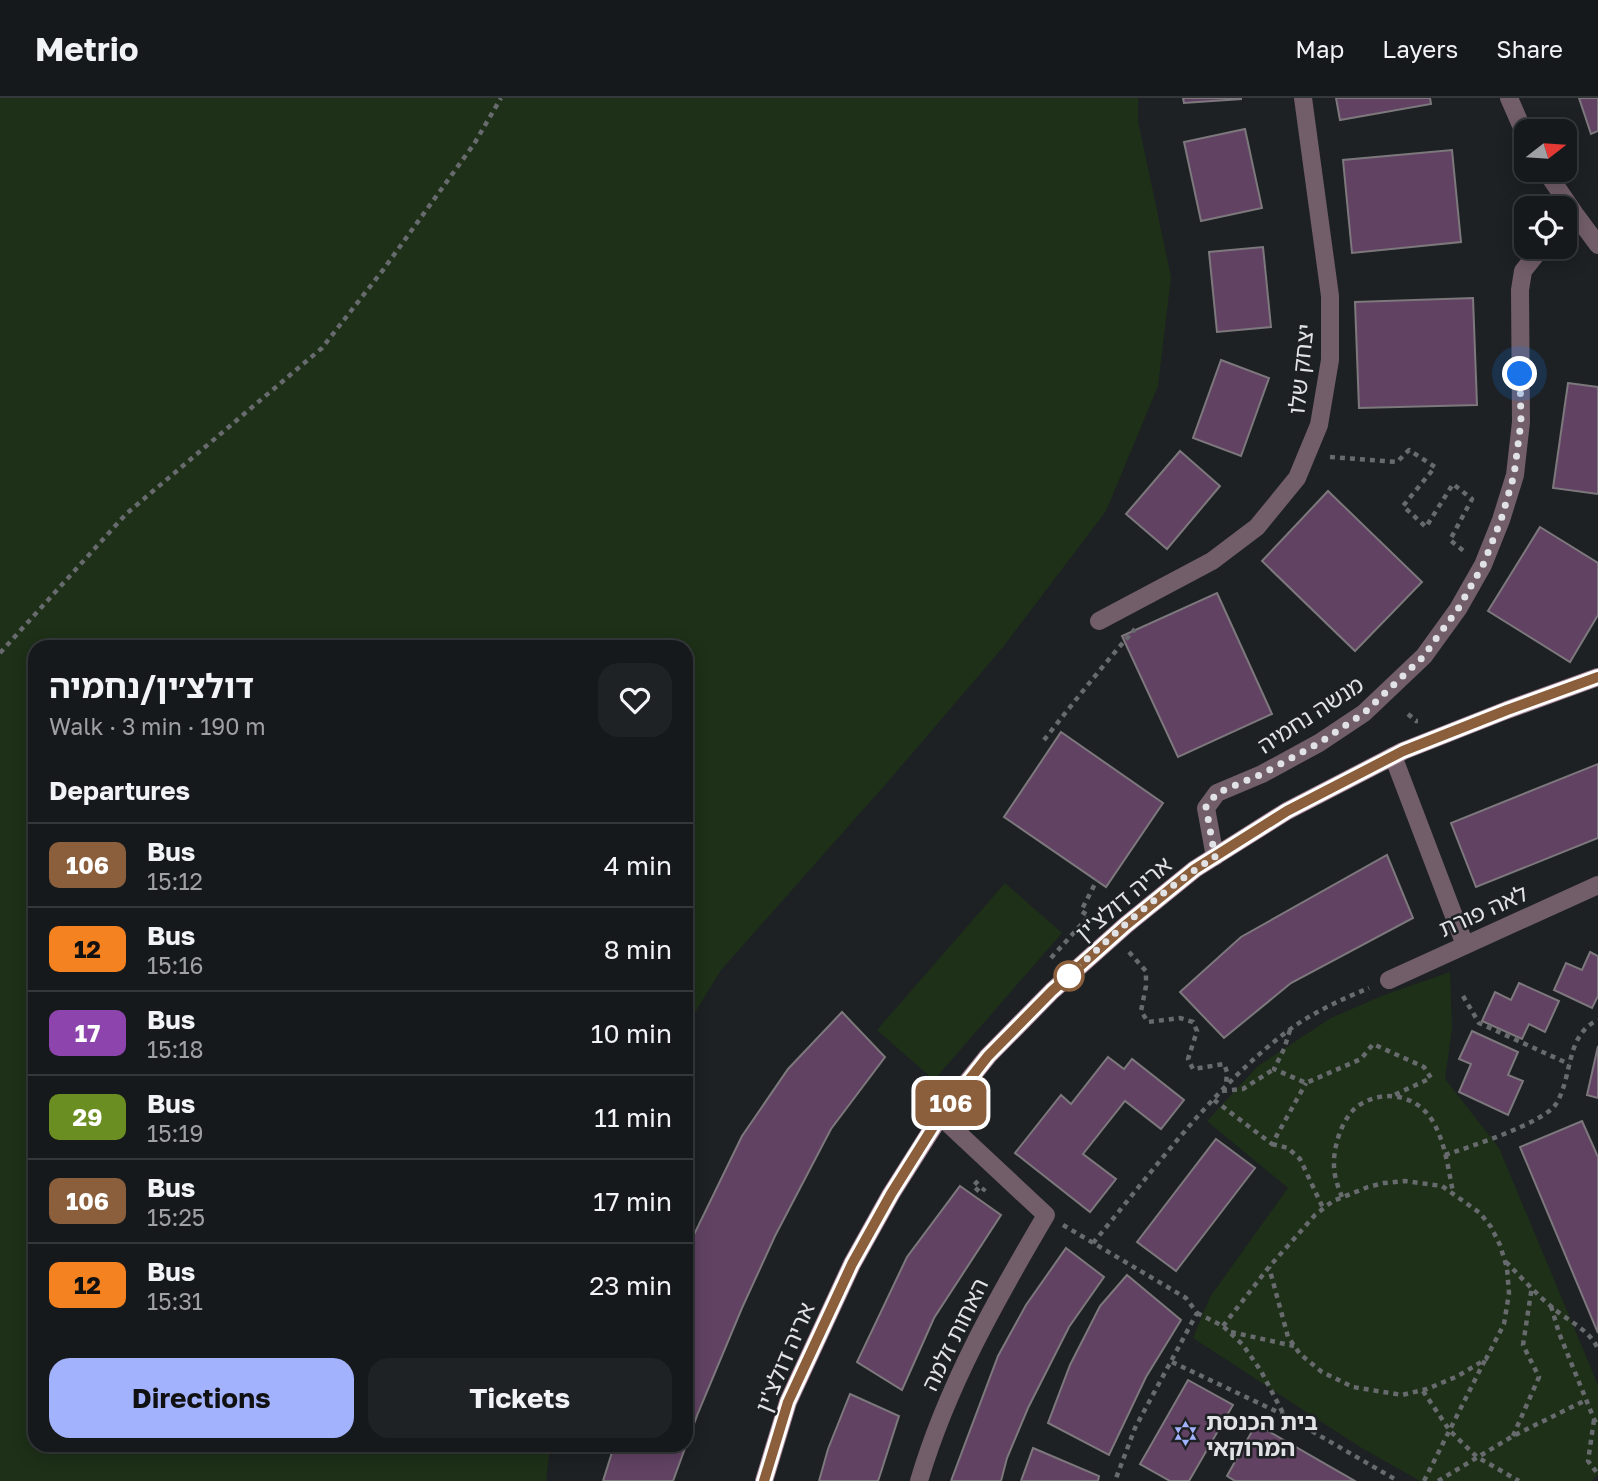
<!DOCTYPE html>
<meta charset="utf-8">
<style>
body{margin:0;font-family:"Golos Text","Noto Sans Hebrew",sans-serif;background:#1f2224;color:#f1f3f6;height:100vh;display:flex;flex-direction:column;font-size:26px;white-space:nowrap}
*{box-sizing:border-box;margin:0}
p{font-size:23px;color:#9ea0a3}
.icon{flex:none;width:38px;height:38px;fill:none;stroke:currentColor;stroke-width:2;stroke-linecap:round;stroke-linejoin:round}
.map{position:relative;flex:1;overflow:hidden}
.drawer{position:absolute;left:28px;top:542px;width:665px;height:812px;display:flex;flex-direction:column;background:#16191b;border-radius:21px;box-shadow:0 4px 18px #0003,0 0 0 2px #35383a}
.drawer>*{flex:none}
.badge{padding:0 14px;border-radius:10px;font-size:24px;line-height:46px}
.needle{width:46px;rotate:73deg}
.tools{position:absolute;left:1514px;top:21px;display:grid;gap:14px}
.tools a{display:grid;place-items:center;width:63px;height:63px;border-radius:14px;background:#16191b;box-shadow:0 4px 18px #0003,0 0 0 2px #35383a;font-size:35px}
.you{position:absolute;width:35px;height:35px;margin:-18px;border:5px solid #fff;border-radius:50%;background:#1a73e8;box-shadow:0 0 0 10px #1a73e833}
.map>.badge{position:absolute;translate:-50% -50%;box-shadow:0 0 0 4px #fff}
h2{padding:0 21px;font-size:26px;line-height:63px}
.round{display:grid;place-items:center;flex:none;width:74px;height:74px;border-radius:21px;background:#1f2224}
.head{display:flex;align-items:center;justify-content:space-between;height:119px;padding:0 21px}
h1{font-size:33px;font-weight:700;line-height:52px}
.primary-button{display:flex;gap:14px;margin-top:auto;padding:14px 21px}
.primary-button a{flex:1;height:80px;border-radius:21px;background:#a3b2fd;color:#111;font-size:28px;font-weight:700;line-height:80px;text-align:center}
.primary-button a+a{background:#1f2224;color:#f1f3f6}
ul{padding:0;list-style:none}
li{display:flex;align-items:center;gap:21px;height:84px;padding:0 21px;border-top:2px solid #35383a}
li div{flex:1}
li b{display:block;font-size:26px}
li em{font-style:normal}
li .badge{min-width:77px;font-weight:700;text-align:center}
header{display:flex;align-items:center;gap:42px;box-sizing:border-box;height:98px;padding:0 35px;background:#16191b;border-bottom:2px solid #35383a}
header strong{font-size:33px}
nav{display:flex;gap:38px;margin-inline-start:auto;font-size:24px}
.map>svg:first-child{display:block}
</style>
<header>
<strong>Metrio</strong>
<nav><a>Map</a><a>Layers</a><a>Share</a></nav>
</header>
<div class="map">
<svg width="1598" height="1383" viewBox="0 0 1598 1383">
<rect width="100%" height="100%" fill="#1d2124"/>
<!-- green -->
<g fill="#1e3018">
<polygon points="0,0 1138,0 1138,23 1171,179 1158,288 1106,413 1003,549 892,679 721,872 686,929 686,550 35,550 35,1348 550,1348 546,1383 0,1383"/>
<polygon points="1005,785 1062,835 934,982 877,932"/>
<polygon points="1450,874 1452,930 1445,981 1499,1050 1598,1287 1598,1376 1592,1383 1420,1383 1360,1349 1193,1240 1210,1199 1288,1090 1207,1023 1258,968 1331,920 1384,897"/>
</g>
<!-- building -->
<g fill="#614263" stroke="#7c787c" stroke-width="2">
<polygon points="1183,0 1241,0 1241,1 1184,5"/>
<polygon points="1336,0 1430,0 1431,6 1340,22"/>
<polygon points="1579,0 1598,0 1598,33 1591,36"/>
<polygon points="1245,31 1262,110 1201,123 1184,44"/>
<polygon points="1452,52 1461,144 1352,155 1343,62"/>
<polygon points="1263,149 1271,229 1217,234 1209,154"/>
<polygon points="1473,200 1477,307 1359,310 1355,204"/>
<polygon points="1221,262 1269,280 1241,358 1193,340"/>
<polygon points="1568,285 1598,289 1598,396 1553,390"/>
<polygon points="1180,353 1220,388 1167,451 1126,416"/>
<polygon points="1328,393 1422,484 1355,553 1262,463"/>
<polygon points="1540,429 1598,465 1598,517 1570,564 1488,513"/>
<polygon points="1217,495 1272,616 1178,659 1122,538"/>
<polygon points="1061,634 1163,705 1106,789 1004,719"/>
<polygon points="1598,666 1598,740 1476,789 1451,725"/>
<polygon points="1387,757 1413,820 1291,885 1224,940 1180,894 1241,839"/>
<polygon points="1590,854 1598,858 1598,898 1592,910 1554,892 1566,865 1582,872"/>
<polygon points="1519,885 1559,903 1545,934 1529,926 1522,941 1482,923 1495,894 1511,902"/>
<polygon points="842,914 885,959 831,1031 775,1138 742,1210 698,1315 673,1383 603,1383 614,1348 686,1348 686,1153 742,1038 788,971"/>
<polygon points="1472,933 1518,954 1508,977 1523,983 1508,1017 1459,994 1471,966 1459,961"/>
<polygon points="1598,948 1598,1000 1587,997"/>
<polygon points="1108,959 1124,971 1132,961 1184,1002 1161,1031 1125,1003 1083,1056 1116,1081 1090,1114 1015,1055 1061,997 1071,1006"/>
<polygon points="1582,1023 1598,1059 1598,1235 1520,1049"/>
<polygon points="1216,1041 1255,1070 1176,1173 1137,1144"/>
<polygon points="960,1088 1001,1117 934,1220 902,1292 857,1264 907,1159"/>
<polygon points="1066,1150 1104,1179 1069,1229 1028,1310 1007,1360 1001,1383 951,1383 998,1258 1026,1207"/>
<polygon points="1127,1177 1181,1222 1146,1279 1109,1357 1048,1325 1070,1267 1100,1208"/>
<polygon points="1188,1282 1233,1307 1189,1383 1170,1383 1140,1366"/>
<polygon points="850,1296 899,1318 882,1371 878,1383 819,1383 828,1351"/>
<polygon points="1256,1326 1355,1383 1235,1383 1227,1378"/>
<polygon points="1033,1350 1099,1378 1098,1383 1021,1383"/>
</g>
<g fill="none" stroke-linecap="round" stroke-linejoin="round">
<!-- path -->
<g stroke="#686b6e" stroke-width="4.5" stroke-dasharray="5 5" stroke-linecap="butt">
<polyline points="1330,359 1397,364 1409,352 1435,369 1403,408 1426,429 1453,386 1472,401 1450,442 1465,454"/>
<polyline points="0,555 126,416 322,250 383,172 474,46 501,0"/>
<polyline points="1408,616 1416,623 1418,623"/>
<path d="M1044 642C1074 604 1103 567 1135 531"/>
<polyline points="1129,854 1146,873 1146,888 1141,913 1148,924 1180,920 1193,924 1197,933 1188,961 1193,971 1224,966 1227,974 1226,987"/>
<polyline points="1051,860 1089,818 1081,813 1097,782"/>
<polyline points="1463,898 1479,925 1569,966"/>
<polyline points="1290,932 1284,951 1274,971 1306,985 1361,961 1373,946 1424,969 1431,980 1392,998"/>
<polyline points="1222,993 1243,991 1274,971"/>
<polyline points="1214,1002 1272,1046 1306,985"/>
<polyline points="1272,1046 1288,1050 1300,1061 1323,1110"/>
<path d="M1445 1057C1469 1049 1544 1025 1556 1006 1573 979 1565 937 1598 922"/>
<polyline points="978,1083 973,1088 981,1095 985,1090"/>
<path d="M1342 1099C1338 1089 1334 1078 1334 1068 1333 1048 1343 1016 1361 1006 1386 991 1417 998 1432 1022 1445 1043 1448 1070 1453 1094"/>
<polyline points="1063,1127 1186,1200 1197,1215 1135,1330 1115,1383"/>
<path d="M1093 1145C1154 1072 1213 989 1289 932 1312 915 1342 901 1369 890"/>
<path d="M1506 1164C1521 1179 1537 1197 1553 1210 1568 1223 1590 1232 1598 1251"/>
<polyline points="1551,1208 1559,1235 1594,1321 1598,1328"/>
<polyline points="1197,1215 1223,1228 1243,1247 1261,1273 1284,1317 1398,1383"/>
<polyline points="1223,1228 1269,1169 1315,1117 1333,1103 1368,1089 1384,1085 1405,1083 1442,1088 1480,1115 1491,1129 1500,1147 1507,1170 1509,1195 1504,1226 1486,1261 1458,1278 1427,1291 1402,1297 1353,1289 1322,1274 1300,1256 1288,1239 1269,1169"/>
<polyline points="1231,1234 1294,1248"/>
<polyline points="1172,1264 1284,1317"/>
<polyline points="1423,1293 1450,1333 1477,1359 1519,1383"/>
<polyline points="1594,1322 1588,1363 1598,1376"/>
<polyline points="1513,1338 1539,1279 1523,1247 1532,1188"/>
<polyline points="1424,1383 1485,1262"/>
<polyline points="1438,1383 1513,1338 1586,1302"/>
</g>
<!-- street -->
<g stroke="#725e68" stroke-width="18">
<polyline points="1509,0 1526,39"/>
<polyline points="1545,72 1575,116 1598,147"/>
<polyline points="1099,523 1212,463 1257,429 1297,380 1319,327 1330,262 1330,198 1303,0"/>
<polyline points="1393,658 1465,847"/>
<polyline points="1215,759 1206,710 1217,695 1262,676 1319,645 1364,615 1424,558 1458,511 1483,467 1501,422 1515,377 1521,324 1520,192 1523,173 1542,149"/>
<polyline points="1389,882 1598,787"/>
<path d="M919 1383C947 1288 996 1202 1046 1117L940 1018"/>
</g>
<!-- secondary -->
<polyline stroke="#a28192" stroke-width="18" points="764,1383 788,1304 852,1166 891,1096 943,1014 988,958 1052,893 1126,827 1195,771 1287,713 1403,653 1507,612 1598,579"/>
</g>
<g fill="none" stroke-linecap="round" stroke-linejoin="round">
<defs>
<polyline id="line" points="764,1383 788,1304 852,1166 891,1096 940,1018 973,977 988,958 1052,893 1126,827 1195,771 1287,713 1403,653 1507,612 1598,579"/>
</defs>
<!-- line casing -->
<use href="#line" stroke="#fff" stroke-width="16"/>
<!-- line -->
<use href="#line" stroke="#8b5e3c" stroke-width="10"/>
<!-- walk -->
<path stroke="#e0e2e5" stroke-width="7" stroke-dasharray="0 12.6" d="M1069 878C1114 835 1162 792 1215 759L1206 709 1217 695 1262 676 1319 645 1364 615 1424 558 1435 542 1458 511 1483 467 1501 422 1514 377 1521 324 1520 276"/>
</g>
<!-- icons -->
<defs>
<symbol id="synagogue-bare" viewBox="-9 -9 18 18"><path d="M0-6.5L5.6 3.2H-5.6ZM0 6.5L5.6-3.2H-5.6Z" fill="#a3b2fd" stroke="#1d2124" stroke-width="2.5" paint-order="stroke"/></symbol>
</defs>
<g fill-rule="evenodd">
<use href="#synagogue-bare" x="1168" y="1318" width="35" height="35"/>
</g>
<!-- markers -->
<circle fill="#fff" stroke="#8b5e3c" stroke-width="3.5" cx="1069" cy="878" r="14"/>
<g text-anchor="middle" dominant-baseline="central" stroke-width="5" stroke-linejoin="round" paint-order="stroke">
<!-- street labels -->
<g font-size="23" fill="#e0e2e5" stroke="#1d2124">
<text transform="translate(1300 271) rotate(-84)">יצחק שלו</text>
<text transform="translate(1310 616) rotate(-33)">מנשה נחמיה</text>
<text transform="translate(1123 800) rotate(-40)">אריה דולצ'ין</text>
<text transform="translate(1483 812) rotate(-24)">לאה פורת</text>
<text transform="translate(954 1236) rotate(-64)">האחות זלמה</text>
<text transform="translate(784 1259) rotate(-67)">אריה דולצ'ין</text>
</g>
<!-- poi labels -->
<g font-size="23" font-weight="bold" fill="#e0e2e5" stroke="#1d2124" text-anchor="start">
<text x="1206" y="1323">בית הכנסת<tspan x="1206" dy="26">המרוקאי</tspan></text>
</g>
</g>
</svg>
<div class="tools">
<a><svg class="needle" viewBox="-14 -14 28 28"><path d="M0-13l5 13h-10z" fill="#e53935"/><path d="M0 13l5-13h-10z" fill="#9ea0a3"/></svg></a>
<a><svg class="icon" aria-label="locate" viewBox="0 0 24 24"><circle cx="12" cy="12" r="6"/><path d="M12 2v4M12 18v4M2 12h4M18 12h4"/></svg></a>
</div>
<div class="you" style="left:1520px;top:276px"></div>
<b class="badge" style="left:951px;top:1005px;background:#8b5e3c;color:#fff">106</b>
<section class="drawer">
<div class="head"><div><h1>דולצ׳ין/נחמיה</h1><p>Walk · 3 min · 190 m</p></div><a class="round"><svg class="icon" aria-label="heart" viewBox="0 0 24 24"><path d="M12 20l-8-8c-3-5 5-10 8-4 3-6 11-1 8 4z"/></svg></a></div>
<h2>Departures</h2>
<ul>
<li><span class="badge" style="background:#8b5e3c;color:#fff">106</span><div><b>Bus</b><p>15:12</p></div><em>4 min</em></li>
<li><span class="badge" style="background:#f58220;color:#111">12</span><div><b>Bus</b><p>15:16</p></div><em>8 min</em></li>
<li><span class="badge" style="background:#8e44ad;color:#fff">17</span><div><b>Bus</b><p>15:18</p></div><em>10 min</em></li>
<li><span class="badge" style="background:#6b8e23;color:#fff">29</span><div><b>Bus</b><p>15:19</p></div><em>11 min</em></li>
<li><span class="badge" style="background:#8b5e3c;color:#fff">106</span><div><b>Bus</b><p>15:25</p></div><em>17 min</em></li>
<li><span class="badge" style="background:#f58220;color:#111">12</span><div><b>Bus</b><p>15:31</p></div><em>23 min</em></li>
</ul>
<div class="primary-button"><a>Directions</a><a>Tickets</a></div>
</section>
</div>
